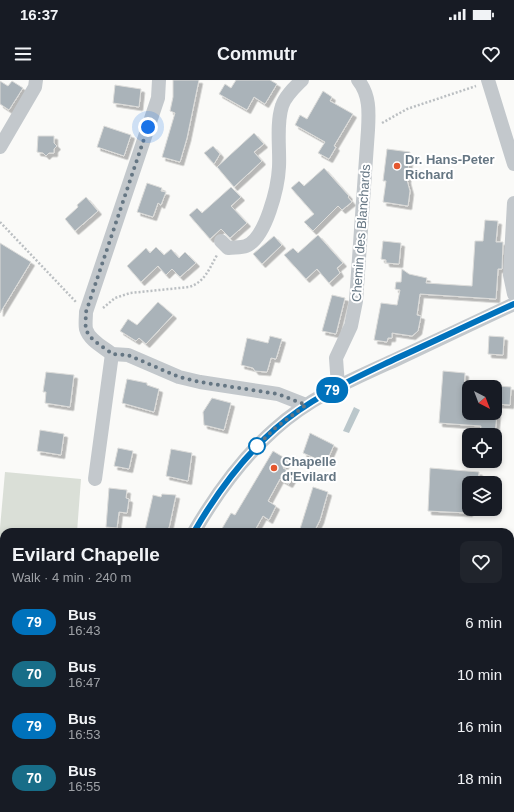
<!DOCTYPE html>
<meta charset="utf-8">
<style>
body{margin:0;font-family:Arial,sans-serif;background:#20242c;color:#f1f3f6;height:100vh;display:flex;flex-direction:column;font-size:15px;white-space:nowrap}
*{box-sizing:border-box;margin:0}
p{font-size:13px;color:#9ea1a6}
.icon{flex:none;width:22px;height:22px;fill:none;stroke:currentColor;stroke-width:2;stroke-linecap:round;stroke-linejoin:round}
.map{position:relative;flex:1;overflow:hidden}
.side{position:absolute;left:0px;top:448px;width:514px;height:284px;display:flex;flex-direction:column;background:#171b24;border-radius:12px 12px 0 0;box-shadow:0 2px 6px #0003}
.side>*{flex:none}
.badge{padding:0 8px;border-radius:13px;font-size:14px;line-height:26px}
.needle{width:26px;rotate:138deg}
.buttons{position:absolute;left:462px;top:300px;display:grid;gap:8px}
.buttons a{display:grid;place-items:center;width:40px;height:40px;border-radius:8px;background:#171b24;box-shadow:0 2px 6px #0003;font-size:20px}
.you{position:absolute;width:20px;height:20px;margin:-10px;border:3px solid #fff;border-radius:50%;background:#1a73e8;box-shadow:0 0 0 6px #1a73e833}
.map>.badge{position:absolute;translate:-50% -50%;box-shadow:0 0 0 2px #fff}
.round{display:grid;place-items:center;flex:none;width:42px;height:42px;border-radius:8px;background:#20242c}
.headline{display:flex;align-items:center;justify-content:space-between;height:68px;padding:0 12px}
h1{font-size:19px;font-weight:700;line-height:30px}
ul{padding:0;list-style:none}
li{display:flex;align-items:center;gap:12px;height:52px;padding:0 12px}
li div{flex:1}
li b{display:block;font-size:15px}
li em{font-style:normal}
li .badge{min-width:44px;font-weight:700;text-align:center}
.status{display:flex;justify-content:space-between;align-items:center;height:28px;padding:0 20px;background:#171b24;direction:ltr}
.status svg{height:11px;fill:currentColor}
header{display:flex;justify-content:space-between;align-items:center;height:52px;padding:0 12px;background:#171b24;font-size:18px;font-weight:700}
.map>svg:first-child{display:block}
</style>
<div class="status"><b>16:37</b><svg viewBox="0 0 49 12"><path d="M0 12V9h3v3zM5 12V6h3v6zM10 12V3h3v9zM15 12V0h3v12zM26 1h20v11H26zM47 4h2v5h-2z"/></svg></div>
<header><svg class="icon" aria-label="menu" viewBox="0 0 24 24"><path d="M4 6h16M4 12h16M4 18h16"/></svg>Commutr<svg class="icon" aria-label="heart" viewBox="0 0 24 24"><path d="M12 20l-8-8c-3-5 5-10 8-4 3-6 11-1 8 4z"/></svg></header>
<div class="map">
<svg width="514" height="732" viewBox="0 0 514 732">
<defs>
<filter id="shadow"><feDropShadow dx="3.5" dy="3.5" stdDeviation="0" flood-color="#0004"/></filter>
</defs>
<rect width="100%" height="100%" fill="#fafaf8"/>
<!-- green -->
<polygon fill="#dadfd7" points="5,392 81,399 77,452 4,452 4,506 0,505 0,448"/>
<!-- water -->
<polygon fill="#bbc7cb" points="354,327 360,330 349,353 343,351"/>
<!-- building -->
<g fill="#aab3b9" stroke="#dcdcda" filter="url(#shadow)">
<polygon points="173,0 199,0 187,58 180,82 162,77 175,33 170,31 173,17"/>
<polygon points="236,0 270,0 277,4 265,24 254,17 247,30 219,14 225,4 231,8"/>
<polygon points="0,1 8,6 12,1 23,8 9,30 0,24"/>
<polygon points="115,5 141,9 139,27 113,23"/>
<polygon points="323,11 332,17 330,21 353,34 334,66 336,67 329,79 318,73 325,62 295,45 300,35 307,39"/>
<polygon points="104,46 131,55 124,76 97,67"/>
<polygon points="254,53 264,64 254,72 262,81 234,107 217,87"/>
<polygon points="38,56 54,56 54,63 57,66 54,69 54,73 49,73 46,76 43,73 37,72"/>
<polygon points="213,66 220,74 214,84 204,73"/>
<polygon points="387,69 410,72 407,100 410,111 408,126 383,122 386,101 383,101"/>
<polygon points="324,88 349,116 348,117 352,122 342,130 338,126 313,151 304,142 314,134 291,108 299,101 304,106"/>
<polygon points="147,103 162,108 161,111 166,112 161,125 158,123 153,137 137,132"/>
<polygon points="231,107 241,117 231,126 247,143 230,158 221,149 210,159 189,135 197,128 202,133"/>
<polygon points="86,117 98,131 75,151 65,139 78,127 77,125"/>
<polygon points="485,140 498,141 496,162 503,162 502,189 498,189 496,219 420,214 417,235 421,236 418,251 412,256 392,253 392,258 388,258 387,262 374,260 381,223 397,225 400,210 395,209 396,202 401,202 402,189 409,194 427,198 426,203 472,206 475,161 483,161"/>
<polygon points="318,155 343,183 337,188 340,193 329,203 317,189 306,199 284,175 293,168 298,173"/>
<polygon points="274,156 282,165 262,184 253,174"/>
<polygon points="383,161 401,163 399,184 386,183 386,180 381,179"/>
<polygon points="0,163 31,182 0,233"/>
<polygon points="156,167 164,175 171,169 179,178 185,172 196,183 180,197 172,189 166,195 158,186 141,202 127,186 146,168 150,173"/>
<polygon points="332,215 345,218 336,254 322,251"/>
<polygon points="158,222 173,235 146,264 139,258 136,261 120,251 128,239 137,245"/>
<polygon points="270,256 282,259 276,279 271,278 267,292 255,291 253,288 241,285 247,258 268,263"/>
<polygon points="489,256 504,257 503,275 488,274"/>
<polygon points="443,291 465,293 464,312 469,312 469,333 497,333 495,355 480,355 481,346 439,343"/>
<polygon points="46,292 74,295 70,327 45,323 46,312 43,312"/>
<polygon points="127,299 147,303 147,305 159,309 154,332 122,323"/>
<polygon points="498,306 511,307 510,325 497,324"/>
<polygon points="212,318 231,323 224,350 204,345 203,332"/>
<polygon points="40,350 64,354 61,375 37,371"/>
<polygon points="310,353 334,365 326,383 303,373"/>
<polygon points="118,368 133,371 129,389 114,386"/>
<polygon points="171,369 192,373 188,401 166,396"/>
<polygon points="273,371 288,380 283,388 295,394 289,404 280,399 268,421 276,426 269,440 263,436 254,452 220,452 231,433 235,435"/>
<polygon points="430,388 479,392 478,403 469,403 469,433 428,431"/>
<polygon points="313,407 328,412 320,440 314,452 310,452 300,449"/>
<polygon points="109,408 127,410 126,418 129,419 127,433 119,432 117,448 106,447"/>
<polygon points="162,414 176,415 169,448 168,448 166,452 145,450 153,415 161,417"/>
</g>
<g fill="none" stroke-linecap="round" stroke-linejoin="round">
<!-- path -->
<g stroke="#bbbfc2" stroke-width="2.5" stroke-dasharray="2 2" stroke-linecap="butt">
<polyline points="382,43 407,29 476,6"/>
<polyline points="0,142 76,222"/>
<path d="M103 228 115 218 130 213 189 207C205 202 209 189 217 175"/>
</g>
<!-- minor -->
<g stroke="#c3c8cc" stroke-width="14">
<path d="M159 0 158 18 86 232C86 237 85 244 86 249 89 260 103 267 112 274L128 275 179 297 200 302 278 314 306 325"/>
<polyline points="488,0 514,84"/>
<polyline points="0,67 35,7 36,0"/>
<polyline points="514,123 510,195 514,214"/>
<path d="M221 161 228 168C234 167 241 168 246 166 266 158 278 107 279 87 280 69 276 44 282 26 285 16 295 7 302 0"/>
<path d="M338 306 336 278 351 246 356 221 368 50C369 32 370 15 358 0"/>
<polyline points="95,399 112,274"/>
<path d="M194 452C216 414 242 378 275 349 309 318 351 300 393 281 433 262 474 243 514 224"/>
<polyline points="510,692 514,693"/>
<polyline points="0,727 8,732"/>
<polyline points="68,732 70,728"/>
<polyline points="334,732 335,728"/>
<polyline points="455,732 455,728"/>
</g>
</g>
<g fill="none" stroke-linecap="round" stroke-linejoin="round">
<defs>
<path id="line" d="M194 452C216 414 242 378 275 349 310 318 353 299 395 279 435 261 474 242 514 224"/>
</defs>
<!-- line casing -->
<use href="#line" stroke="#fff" stroke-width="9"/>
<!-- line -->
<use href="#line" stroke="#0072bc" stroke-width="6"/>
<!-- walk -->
<path stroke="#657683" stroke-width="4" stroke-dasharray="0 7.2" d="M148 47 86 232C86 237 85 244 86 249 89 260 104 267 112 274L128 275 179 297 200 302 278 314 306 325 274 349 257 366"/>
</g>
<!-- markers -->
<g fill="#e4572e" stroke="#fff" stroke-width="1.5">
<circle cx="397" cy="86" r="4"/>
<circle cx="274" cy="388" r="4"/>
</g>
<circle fill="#fff" stroke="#0072bc" stroke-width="2" cx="257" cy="366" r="8"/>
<g text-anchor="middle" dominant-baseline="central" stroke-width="4" stroke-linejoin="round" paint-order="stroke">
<!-- poi labels -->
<g font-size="13" font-weight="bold" fill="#657683" stroke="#fff" text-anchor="start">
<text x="405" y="79">Dr. Hans-Peter<tspan x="405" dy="15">Richard</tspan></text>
<text x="282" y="381">Chapelle<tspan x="282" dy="15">d'Evilard</tspan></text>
</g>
<!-- street labels -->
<g font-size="13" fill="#657683" stroke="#fff">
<text transform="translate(361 153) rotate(-86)">Chemin des Blanchards</text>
</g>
</g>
</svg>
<div class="buttons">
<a><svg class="needle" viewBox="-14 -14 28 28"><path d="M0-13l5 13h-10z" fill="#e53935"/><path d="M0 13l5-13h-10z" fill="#9ea1a6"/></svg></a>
<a><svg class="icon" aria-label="locate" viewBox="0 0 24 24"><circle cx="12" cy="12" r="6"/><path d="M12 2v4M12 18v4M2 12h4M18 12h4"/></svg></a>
<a><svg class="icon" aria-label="layers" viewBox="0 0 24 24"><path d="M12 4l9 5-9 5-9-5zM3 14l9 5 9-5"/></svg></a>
</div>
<div class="you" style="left:148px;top:47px"></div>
<b class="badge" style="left:332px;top:310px;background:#0072bc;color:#fff">79</b>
<section class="side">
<div class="headline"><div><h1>Evilard Chapelle</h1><p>Walk · 4 min · 240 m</p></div><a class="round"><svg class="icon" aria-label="heart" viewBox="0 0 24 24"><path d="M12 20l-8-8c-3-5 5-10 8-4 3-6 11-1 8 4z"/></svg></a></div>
<ul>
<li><span class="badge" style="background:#0072bc;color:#fff">79</span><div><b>Bus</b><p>16:43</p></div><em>6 min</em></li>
<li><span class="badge" style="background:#186d88;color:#fff">70</span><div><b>Bus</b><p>16:47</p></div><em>10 min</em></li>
<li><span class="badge" style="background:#0072bc;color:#fff">79</span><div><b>Bus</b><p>16:53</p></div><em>16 min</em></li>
<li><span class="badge" style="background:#186d88;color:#fff">70</span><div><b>Bus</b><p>16:55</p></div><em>18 min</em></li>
</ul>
</section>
</div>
